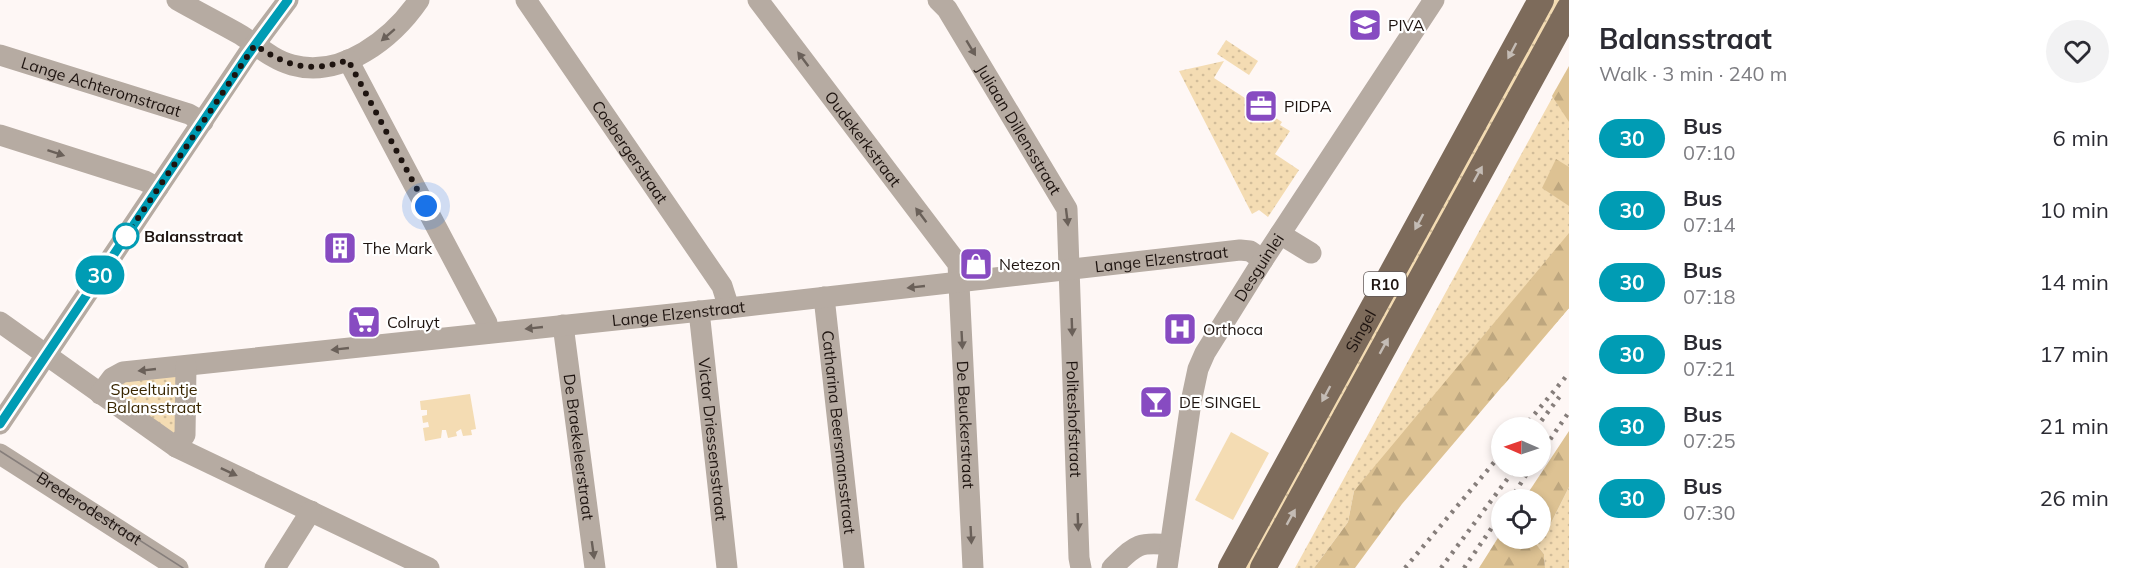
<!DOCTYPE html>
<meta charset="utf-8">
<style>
body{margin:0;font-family:Mulish,sans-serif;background:#f2f2f3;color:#2b2b33;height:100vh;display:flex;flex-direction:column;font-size:22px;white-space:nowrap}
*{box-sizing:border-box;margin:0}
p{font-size:20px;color:#7c7c81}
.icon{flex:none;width:33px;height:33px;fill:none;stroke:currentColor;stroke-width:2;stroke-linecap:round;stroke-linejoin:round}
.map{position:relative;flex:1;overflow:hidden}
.side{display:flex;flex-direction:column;background:#fff;width:570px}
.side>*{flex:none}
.badge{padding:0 12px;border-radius:20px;font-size:21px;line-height:39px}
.needle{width:39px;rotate:272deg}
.buttons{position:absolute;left:1491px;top:417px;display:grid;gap:12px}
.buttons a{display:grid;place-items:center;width:60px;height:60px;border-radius:50%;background:#fff;box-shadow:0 3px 9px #0003;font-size:30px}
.you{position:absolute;width:30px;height:30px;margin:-15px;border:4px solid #fff;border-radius:50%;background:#1a73e8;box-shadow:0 0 0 9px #1a73e833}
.map>.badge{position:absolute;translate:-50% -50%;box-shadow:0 0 0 3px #fff}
.round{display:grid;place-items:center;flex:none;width:63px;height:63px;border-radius:32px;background:#f2f2f3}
.summary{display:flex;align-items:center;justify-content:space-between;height:102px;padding:0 30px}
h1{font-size:28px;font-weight:700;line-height:45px}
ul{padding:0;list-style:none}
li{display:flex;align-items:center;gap:18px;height:72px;padding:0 30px}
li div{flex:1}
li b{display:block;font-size:22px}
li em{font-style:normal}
li .badge{min-width:66px;font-weight:700;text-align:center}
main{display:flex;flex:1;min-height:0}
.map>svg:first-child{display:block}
</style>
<main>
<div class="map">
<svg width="1569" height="568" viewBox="0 0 1569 568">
<defs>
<pattern id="grass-dots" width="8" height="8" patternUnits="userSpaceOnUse" patternTransform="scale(1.5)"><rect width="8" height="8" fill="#f4dcb3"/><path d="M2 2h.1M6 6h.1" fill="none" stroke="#d1bc99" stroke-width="1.8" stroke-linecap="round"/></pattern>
<pattern id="forest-firs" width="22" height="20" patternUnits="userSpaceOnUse" patternTransform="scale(1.5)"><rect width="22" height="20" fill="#ddc293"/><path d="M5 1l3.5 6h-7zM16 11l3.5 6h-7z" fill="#bda67e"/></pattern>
</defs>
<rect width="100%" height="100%" fill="#fef7f5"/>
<!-- grass -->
<g fill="url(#grass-dots)">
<polygon points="1552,0 1565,0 1253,568 1240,568"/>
<polygon points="1226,40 1258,61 1249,75 1217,54"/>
<polygon points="1224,61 1214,78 1282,122 1280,125 1290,131 1275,154 1299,170 1268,217 1259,210 1252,214 1179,71"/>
<polygon points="1569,67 1569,308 1504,385 1354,491 1348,522 1314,568 1295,568"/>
<polygon points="178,372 177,431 173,437 111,391 123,378"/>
<polygon points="1569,487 1569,568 1545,568 1544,554 1532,539 1540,538 1541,530 1550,525"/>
</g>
<!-- forest -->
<g fill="url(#forest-firs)">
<polygon points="1569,66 1569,122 1552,96"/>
<polygon points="1556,159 1569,167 1569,206 1542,188"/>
<polygon points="1569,233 1569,308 1402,504 1355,568 1314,568 1348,522 1354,491"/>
<polygon points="1569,431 1569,487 1550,525 1541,530 1540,500 1524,499"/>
<polygon points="1501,533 1502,538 1532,539 1544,554 1545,568 1479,568"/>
</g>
<!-- garden -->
<g fill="#f4dcb3">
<polygon points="470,394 476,429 471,430 472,435 463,436 461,429 456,432 457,436 448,438 446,430 442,430 441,438 425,441 423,428 429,427 428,422 423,423 422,416 427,415 427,410 421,410 420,401"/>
<polygon points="1231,432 1269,453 1233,520 1195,500"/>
</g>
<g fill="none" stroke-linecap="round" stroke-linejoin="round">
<!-- minor -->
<g stroke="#b6aba2" stroke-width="21">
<path d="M177 0C198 12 220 23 241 35 258 46 273 60 292 65 342 79 393 38 419 0"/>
<path id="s1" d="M526 0 722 286 729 308"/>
<path id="s2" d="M758 0 958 264 973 568"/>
<path id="s3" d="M938 0 947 9 1067 209 1079 558 1081 568"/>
<path id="s4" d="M0 55 189 114 203 122"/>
<polyline points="348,60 487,323 488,333"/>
<polyline points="0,135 145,181 158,188"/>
<polyline points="1280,234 1311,253"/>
<path id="s5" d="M824 297 854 568"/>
<path id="s6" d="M699 311 727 568"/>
<polyline points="0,322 176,447 429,568"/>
<path id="s7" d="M563 325 595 568"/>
<path id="s8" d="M100 394 112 378 123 372 729 308 1240 250 1250 251 1263 260"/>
<polyline points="0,424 247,55 288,0"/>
<polyline points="176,447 185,435 186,366"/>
<polyline points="0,454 178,568"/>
<polyline points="275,568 311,511"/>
<path d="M1112 568C1135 546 1137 541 1170 545"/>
<path id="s9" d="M1167 568 1191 402 1198 369 1205 353 1263 260 1434 0"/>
</g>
<!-- major -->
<g stroke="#7d6b5b" stroke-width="26">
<path id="s10" d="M1231 568 1541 0"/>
<polyline points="1263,568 1569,9"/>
</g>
<!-- tram -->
<path stroke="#867e7b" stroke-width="1.5" id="s11" d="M0 451 183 568"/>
<!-- rail -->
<g stroke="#867e7b" stroke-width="4.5" stroke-dasharray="3 6" stroke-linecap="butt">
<polyline points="1523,428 1569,373"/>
<polyline points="1536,428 1560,396"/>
<polyline points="1540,454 1569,412"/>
<polyline points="1510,500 1532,466"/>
<polyline points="1405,568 1502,453"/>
<polyline points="1441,568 1517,466"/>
<polyline points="1464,568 1502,513"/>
</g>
</g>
<!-- one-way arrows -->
<defs><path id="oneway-solid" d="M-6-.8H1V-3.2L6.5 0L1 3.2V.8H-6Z" transform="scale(1.5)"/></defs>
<g fill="#6a6059">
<use href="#oneway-solid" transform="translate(388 35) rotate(139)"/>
<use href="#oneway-solid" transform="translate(971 48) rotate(59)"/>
<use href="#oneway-solid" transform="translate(803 59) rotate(-127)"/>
<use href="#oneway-solid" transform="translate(56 153) rotate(18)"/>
<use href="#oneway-solid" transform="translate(921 215) rotate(-127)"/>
<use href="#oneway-solid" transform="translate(1067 217) rotate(83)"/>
<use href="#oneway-solid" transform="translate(916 287) rotate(174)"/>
<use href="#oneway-solid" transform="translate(1072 327) rotate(88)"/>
<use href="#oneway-solid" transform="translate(534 328) rotate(174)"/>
<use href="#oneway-solid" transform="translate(962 340) rotate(87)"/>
<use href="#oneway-solid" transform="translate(340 349) rotate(174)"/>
<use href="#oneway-solid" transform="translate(147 370) rotate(174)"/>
<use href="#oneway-solid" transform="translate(229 472) rotate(25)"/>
<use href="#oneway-solid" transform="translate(1078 522) rotate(88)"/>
<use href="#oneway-solid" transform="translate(971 535) rotate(87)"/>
<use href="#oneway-solid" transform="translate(593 550) rotate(82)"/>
</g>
<g fill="#c4bcb5">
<use href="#oneway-solid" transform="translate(1512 51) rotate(118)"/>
<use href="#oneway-solid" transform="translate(1478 174) rotate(-61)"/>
<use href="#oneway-solid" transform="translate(1419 222) rotate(118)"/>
<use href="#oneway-solid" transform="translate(1384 346) rotate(-61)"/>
<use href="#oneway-solid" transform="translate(1326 394) rotate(118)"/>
<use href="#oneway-solid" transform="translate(1291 517) rotate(-61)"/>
</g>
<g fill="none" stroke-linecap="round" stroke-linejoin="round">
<defs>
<polyline id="line" points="0,424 247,56 288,0"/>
</defs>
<!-- line casing -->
<use href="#line" stroke="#fff" stroke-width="14"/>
<!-- line -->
<use href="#line" stroke="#009cb4" stroke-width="9"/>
<!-- walk -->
<path stroke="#1e1410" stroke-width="6" stroke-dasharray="0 10.8" d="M126 236 255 45C288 67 310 73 348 60L426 206"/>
</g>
<!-- icons -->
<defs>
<symbol id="school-square" viewBox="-11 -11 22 22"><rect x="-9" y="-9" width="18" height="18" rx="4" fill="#874bc1" stroke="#fff"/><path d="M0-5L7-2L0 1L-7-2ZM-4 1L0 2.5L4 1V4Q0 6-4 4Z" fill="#fff"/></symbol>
<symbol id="office-square" viewBox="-11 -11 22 22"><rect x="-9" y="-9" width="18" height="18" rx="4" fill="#874bc1" stroke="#fff"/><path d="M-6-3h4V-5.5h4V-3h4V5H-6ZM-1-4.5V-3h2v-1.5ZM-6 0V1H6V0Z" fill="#fff"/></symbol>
<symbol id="building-square" viewBox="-11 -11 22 22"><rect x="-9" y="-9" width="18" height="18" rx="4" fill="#874bc1" stroke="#fff"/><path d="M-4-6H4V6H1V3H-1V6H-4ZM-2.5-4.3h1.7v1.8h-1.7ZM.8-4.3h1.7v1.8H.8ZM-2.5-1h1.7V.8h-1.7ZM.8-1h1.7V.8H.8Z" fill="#fff"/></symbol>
<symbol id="shop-square" viewBox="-11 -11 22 22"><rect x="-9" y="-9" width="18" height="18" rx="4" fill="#874bc1" stroke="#fff"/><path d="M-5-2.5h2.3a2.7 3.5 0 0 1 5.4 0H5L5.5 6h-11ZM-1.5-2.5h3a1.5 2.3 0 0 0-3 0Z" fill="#fff"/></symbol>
<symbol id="supermarket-square" viewBox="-11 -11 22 22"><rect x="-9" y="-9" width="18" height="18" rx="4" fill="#874bc1" stroke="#fff"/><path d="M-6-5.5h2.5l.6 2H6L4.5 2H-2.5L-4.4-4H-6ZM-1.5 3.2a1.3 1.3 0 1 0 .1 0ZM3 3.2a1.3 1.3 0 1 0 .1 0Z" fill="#fff"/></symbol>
<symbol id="hospital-square" viewBox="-11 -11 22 22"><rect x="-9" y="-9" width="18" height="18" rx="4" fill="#874bc1" stroke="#fff"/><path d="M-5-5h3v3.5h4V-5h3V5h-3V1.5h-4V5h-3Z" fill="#fff"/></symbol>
<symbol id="bar-square" viewBox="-11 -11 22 22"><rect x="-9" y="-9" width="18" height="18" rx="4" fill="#874bc1" stroke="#fff"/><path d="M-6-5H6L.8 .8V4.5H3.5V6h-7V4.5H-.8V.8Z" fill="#fff"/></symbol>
</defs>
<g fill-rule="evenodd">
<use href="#school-square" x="1346" y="6" width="38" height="38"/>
<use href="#office-square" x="1242" y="87" width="38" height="38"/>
<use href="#building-square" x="321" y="229" width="38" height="38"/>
<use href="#shop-square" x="957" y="245" width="38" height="38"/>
<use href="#supermarket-square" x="345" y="303" width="38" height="38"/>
<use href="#hospital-square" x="1161" y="310" width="38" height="38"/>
<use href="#bar-square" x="1137" y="383" width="38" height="38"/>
</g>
<!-- markers -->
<circle fill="#fff" stroke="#009cb4" stroke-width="3" cx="126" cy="236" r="12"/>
<g text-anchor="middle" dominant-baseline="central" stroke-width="4.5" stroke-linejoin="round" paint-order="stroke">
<!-- shield labels -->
<rect fill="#fff" stroke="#625a58" stroke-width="1.5" x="1364" y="272" width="42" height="24" rx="4.5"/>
<g font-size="15" font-weight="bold" fill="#1e1410">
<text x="1385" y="284">R10</text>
</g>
<!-- poi labels -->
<g font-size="16" fill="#1e1410" stroke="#fff" text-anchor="start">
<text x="1388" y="25">PIVA</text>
<text x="1284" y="106">PIDPA</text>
<text x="363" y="248">The Mark</text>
<text x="999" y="264">Netezon</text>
<text x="387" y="322">Colruyt</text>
<text x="1203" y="329">Orthoca</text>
<text x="1179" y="402">DE SINGEL</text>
</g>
<!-- street labels -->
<g font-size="16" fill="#1e1410" stroke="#fff">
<text stroke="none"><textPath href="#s4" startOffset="106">Lange Achteromstraat</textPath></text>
<text stroke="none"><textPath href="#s3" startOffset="153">Juliaan Dillensstraat</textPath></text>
<text stroke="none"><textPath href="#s2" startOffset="174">Oudekerkstraat</textPath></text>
<text stroke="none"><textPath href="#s1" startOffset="184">Coebergerstraat</textPath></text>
<text stroke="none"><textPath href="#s8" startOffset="1077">Lange Elzenstraat</textPath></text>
<text stroke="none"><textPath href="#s9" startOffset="320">Desguinlei</textPath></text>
<text stroke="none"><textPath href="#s8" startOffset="591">Lange Elzenstraat</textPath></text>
<text stroke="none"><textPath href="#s10" startOffset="270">Singel</textPath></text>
<text stroke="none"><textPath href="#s3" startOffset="456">Politeshofstraat</textPath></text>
<text stroke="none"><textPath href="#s2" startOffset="492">De Beuckerstraat</textPath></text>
<text stroke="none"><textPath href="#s5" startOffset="136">Catharina Beersmansstraat</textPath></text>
<text stroke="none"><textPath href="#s6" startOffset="129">Victor Driessensstraat</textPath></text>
<text stroke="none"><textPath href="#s7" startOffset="123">De Braekeleerstraat</textPath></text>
<text stroke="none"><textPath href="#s11" startOffset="106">Brederodestraat</textPath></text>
</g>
<!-- stop labels -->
<g font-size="16" font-weight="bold" fill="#1e1410" stroke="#fff" text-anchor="start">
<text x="144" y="236">Balansstraat</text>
</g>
<!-- park labels -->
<g font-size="16" fill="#392600" stroke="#fff">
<text x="154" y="389">Speeltuintje<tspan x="154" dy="18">Balansstraat</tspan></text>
</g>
</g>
</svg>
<div class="buttons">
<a><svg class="needle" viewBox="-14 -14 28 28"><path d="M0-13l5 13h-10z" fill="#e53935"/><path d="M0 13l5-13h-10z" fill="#7c7c81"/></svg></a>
<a><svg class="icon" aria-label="locate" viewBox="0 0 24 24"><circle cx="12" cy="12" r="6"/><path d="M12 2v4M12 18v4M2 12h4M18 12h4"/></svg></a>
</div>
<div class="you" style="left:426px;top:206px"></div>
<b class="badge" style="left:100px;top:275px;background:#009cb4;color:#fff">30</b>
</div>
<section class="side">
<div class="summary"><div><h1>Balansstraat</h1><p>Walk · 3 min · 240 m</p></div><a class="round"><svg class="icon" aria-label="heart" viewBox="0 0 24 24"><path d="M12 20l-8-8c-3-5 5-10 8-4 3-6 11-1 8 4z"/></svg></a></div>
<ul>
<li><span class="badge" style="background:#009cb4;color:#fff">30</span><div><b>Bus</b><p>07:10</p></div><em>6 min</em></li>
<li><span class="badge" style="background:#009cb4;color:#fff">30</span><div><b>Bus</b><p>07:14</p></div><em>10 min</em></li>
<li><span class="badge" style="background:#009cb4;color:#fff">30</span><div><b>Bus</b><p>07:18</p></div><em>14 min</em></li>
<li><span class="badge" style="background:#009cb4;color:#fff">30</span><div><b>Bus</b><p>07:21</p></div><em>17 min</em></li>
<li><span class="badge" style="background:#009cb4;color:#fff">30</span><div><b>Bus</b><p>07:25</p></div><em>21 min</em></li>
<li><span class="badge" style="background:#009cb4;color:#fff">30</span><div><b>Bus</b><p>07:30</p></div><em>26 min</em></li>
</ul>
</section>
</main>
